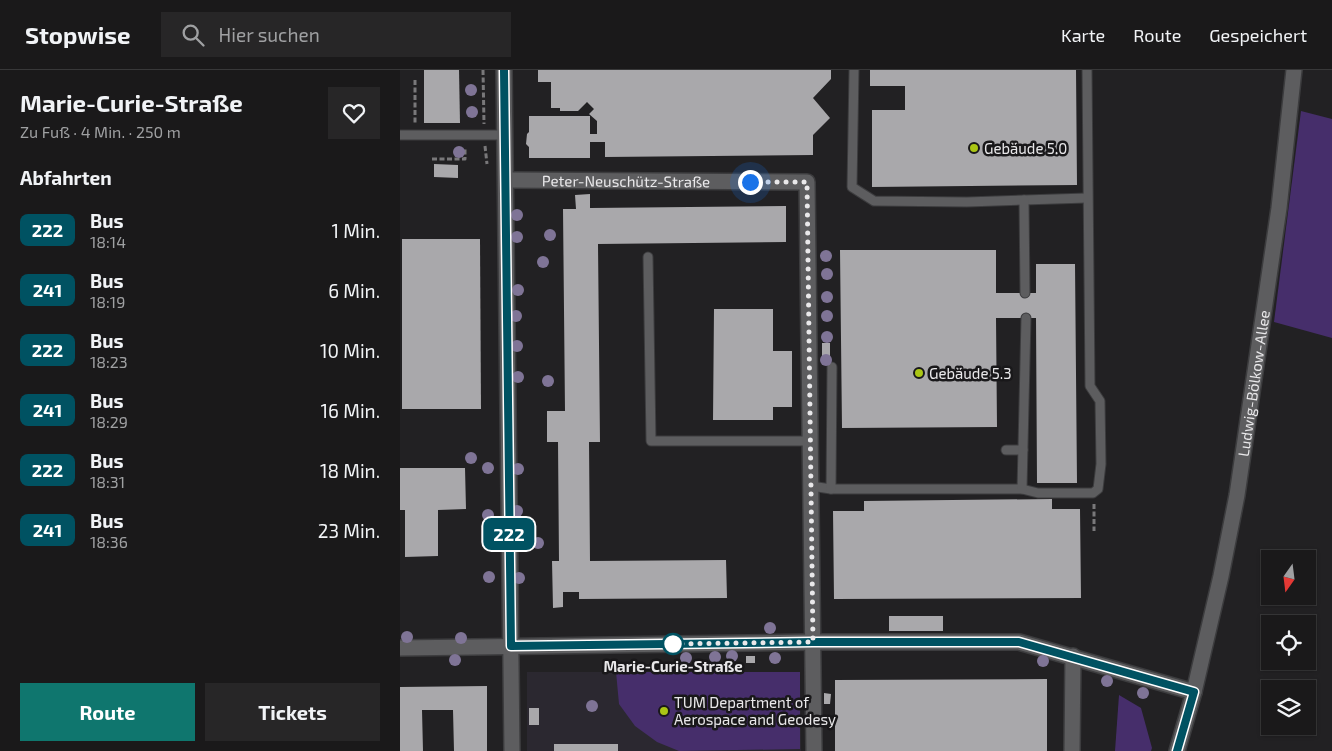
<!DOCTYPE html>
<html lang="de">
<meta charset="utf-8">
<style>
body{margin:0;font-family:"Exo 2",sans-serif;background:#272627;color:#f1f3f6;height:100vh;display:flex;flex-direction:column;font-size:19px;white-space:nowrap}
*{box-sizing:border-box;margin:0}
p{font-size:16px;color:#9fa0a2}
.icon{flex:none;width:28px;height:28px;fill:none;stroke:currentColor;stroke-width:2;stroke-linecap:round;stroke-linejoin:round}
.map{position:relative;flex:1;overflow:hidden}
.sheet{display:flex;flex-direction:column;background:#1a191a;width:400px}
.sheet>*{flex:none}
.badge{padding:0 10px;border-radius:8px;font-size:18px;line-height:32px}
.needle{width:32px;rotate:194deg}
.buttons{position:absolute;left:861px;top:480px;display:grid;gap:10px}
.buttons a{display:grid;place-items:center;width:55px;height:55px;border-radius:0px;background:#1a191a;box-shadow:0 1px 4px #0004,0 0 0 1px #383839;font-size:25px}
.you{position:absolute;width:25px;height:25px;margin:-12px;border:4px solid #fff;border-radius:50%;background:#1a73e8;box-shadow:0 0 0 8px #1a73e833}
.map>.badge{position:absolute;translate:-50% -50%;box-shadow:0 0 0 2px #fff}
h2{padding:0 20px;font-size:19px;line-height:45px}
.round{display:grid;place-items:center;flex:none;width:52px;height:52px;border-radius:0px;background:#272627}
.headline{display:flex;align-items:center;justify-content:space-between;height:85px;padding:0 20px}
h1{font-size:24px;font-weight:700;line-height:38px}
.cta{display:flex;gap:10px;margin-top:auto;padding:10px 20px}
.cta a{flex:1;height:58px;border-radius:0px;background:#0f766e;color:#fff;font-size:20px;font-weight:700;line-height:58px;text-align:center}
.cta a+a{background:#272627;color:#f1f3f6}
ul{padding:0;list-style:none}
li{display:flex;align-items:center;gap:15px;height:60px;padding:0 20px}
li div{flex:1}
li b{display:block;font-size:19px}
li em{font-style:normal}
li .badge{min-width:55px;font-weight:700;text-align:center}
header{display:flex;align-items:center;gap:30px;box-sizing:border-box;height:70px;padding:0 25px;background:#1a191a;border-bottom:1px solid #383839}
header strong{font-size:24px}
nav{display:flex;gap:28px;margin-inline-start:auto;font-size:18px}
.search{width:350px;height:45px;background:#272627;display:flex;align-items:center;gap:12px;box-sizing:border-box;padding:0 18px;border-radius:0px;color:#9fa0a2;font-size:19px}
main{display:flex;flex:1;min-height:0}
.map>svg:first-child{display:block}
</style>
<header>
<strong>Stopwise</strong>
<div class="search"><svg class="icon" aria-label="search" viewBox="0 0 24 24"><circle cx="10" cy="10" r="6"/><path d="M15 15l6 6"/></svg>Hier suchen</div>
<nav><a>Karte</a><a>Route</a><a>Gespeichert</a></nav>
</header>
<main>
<section class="sheet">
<div class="headline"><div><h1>Marie-Curie-Straße</h1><p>Zu Fuß · 4 Min. · 250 m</p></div><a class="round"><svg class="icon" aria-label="heart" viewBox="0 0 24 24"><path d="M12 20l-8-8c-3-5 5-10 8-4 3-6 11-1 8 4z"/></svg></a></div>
<h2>Abfahrten</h2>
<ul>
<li><span class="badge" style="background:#005262;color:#fff">222</span><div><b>Bus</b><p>18:14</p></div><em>1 Min.</em></li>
<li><span class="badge" style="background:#005262;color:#fff">241</span><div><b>Bus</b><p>18:19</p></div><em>6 Min.</em></li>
<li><span class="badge" style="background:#005262;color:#fff">222</span><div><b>Bus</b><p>18:23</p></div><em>10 Min.</em></li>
<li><span class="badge" style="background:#005262;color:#fff">241</span><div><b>Bus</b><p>18:29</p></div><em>16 Min.</em></li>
<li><span class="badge" style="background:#005262;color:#fff">222</span><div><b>Bus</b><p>18:31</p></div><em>18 Min.</em></li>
<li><span class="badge" style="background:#005262;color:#fff">241</span><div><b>Bus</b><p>18:36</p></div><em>23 Min.</em></li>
</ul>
<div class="cta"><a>Route</a><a>Tickets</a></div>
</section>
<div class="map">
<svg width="932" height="681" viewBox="0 0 932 681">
<rect width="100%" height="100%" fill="#222123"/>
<!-- built -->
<polygon fill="#2b2830" points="127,602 400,602 401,681 127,681"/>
<!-- green -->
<g fill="#462e6b">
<polygon points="901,41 932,49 932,268 874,252"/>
<polygon points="216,602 400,602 400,679 279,681 257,672 235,656 219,634"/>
<polygon points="719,625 741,638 752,678 751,681 715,681"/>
</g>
<!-- building -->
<g fill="#a9a8ab">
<polygon points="24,0 59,0 60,53 24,53"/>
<polygon points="138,0 431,0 431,9 413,28 430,48 413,65 413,85 205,87 205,72 190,72 190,88 129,88 129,77 126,74 127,64 129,62 129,46 190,46 190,64 197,64 197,51 189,44 194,39 187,32 178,41 160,41 160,38 151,38 151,12 138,12"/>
<polygon points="470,0 676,0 677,115 472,117 472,40 505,40 505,16 470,16"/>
<polygon points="34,94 58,95 58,108 34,107"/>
<polygon points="190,124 190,138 386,136 386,172 198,174 200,372 189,372 190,491 326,490 327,528 179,529 179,522 163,522 163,537 153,538 152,491 159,491 158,372 147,372 147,341 165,341 163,139 176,139 175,125"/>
<polygon points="2,169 80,169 81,339 2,339"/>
<polygon points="440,180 596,180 596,223 636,223 636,194 675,194 677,413 637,413 636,248 596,248 597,357 442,358"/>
<polygon points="314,239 373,239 373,281 392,281 392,337 373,337 373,350 313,350"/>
<rect x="422" y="273" width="8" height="15"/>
<polygon points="0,398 65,398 66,439 38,440 38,486 5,487 5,440 0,440"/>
<polygon points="652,429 652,439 680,439 681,528 434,529 433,441 464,441 464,431"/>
<rect x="489" y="546" width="54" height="15"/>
<rect x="346" y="586" width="9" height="7"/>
<polygon points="647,609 647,681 435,681 435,610"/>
<polygon points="87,616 87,681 54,681 53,640 22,640 23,681 0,681 0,617"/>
<polygon points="424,623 431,624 430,634 424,634"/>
<rect x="129" y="638" width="10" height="17"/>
<rect x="154" y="674" width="64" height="7"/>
</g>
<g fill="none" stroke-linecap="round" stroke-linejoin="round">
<defs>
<g id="lane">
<polyline points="454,0 452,117 474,131 567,132 687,128"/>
<polyline points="0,65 105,65"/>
<polyline points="624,130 625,223"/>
<polyline points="248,187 251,371 410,371"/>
<polyline points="606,380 623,380"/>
<polyline points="411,416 431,419 622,419 638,423 693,423 698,419 701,394 700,331 690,316 687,0"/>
<polyline points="431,419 432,297"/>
<polyline points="622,419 626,248"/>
</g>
<g id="street">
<polyline points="104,0 112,681"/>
<path id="s1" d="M106 110 407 112 414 681"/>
<polyline points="0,578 413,572 619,572 794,622"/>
<polyline points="672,681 673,586"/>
<path id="s2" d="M777 681 794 622 821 506 837 425 879 138 894 0"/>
</g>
</defs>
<!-- lane casing -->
<use href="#lane" stroke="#3c3c3e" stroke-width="11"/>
<!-- street casing -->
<use href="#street" stroke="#3c3c3e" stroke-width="18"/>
<!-- path -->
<g stroke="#79787a" stroke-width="3" stroke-dasharray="5 2.5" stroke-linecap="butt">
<polyline points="83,0 84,54"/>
<polyline points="15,10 15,54"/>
<polyline points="85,76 87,94"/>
<polyline points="32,89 65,89 65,77"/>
<polyline points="694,434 694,461"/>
</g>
<!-- lane -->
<use href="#lane" stroke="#5d5d5f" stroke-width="9"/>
<!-- street -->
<use href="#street" stroke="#5d5d5f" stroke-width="15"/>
</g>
<!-- trees -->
<g fill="#7f7496">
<circle cx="71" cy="20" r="6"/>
<circle cx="72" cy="42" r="6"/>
<circle cx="59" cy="82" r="6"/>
<circle cx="117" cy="145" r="6"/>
<circle cx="150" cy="165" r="6"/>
<circle cx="117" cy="167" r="6"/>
<circle cx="426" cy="186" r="6"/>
<circle cx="143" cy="192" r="6"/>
<circle cx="427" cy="204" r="6"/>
<circle cx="118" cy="220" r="6"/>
<circle cx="427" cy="227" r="6"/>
<circle cx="116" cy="246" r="6"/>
<circle cx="427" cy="246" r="6"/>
<circle cx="427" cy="267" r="6"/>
<circle cx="117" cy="276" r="6"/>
<circle cx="426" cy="290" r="6"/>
<circle cx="118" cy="307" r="6"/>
<circle cx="148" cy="311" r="6"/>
<circle cx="71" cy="388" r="6"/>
<circle cx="88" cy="398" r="6"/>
<circle cx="118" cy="399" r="6"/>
<circle cx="117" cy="441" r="6"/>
<circle cx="88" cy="445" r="6"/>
<circle cx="89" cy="473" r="6"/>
<circle cx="118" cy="473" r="6"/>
<circle cx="138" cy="473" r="6"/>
<circle cx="89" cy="507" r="6"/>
<circle cx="119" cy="508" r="6"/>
<circle cx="370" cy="558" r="6"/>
<circle cx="7" cy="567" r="6"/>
<circle cx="61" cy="568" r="6"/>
<circle cx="332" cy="586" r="6"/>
<circle cx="315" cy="587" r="6"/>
<circle cx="286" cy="588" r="6"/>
<circle cx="375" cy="588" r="6"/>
<circle cx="55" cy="590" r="6"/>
<circle cx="643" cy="591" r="6"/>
<circle cx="707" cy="611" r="6"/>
<circle cx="743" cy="623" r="6"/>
<circle cx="192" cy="636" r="6"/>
</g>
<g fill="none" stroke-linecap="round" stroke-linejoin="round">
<defs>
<polyline id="line" points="104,0 111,576 413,572 619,572 794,622 777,681"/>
</defs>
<!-- line casing -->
<use href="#line" stroke="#fff" stroke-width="11"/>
<!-- line -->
<use href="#line" stroke="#005262" stroke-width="8"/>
<!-- walk -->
<polyline stroke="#e9e8ea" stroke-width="5" stroke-dasharray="0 9" points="273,574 413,572 407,112 350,112"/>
</g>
<!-- markers -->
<g fill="#abc615" stroke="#19181a" stroke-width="2">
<circle cx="574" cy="78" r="5"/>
<circle cx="519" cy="303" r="5"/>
<circle cx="264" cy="641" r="5"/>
</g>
<circle fill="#fff" stroke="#005262" stroke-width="2.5" cx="273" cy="574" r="10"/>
<g text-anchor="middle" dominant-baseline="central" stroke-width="5" stroke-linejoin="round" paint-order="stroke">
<!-- poi labels -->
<g font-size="15" fill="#e9e8ea" stroke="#19181a" text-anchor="start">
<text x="584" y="78">Gebäude 5.0</text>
<text x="529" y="303">Gebäude 5.3</text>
<text x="274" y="632">TUM Department of<tspan x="274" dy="17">Aerospace and Geodesy</tspan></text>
</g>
<!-- street labels -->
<g font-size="15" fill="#e9e8ea" stroke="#19181a">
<text stroke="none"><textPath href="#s1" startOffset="120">Peter-Neuschütz-Straße</textPath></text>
<text stroke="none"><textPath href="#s2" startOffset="376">Ludwig-Bölkow-Allee</textPath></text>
</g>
<!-- stop labels -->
<g font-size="15" font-weight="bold" fill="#e9e8ea" stroke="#19181a">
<text x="273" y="596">Marie-Curie-Straße</text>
</g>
</g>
</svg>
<div class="buttons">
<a><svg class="needle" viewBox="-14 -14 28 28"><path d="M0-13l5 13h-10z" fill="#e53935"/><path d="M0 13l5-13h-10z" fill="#9fa0a2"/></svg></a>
<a><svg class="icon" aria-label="locate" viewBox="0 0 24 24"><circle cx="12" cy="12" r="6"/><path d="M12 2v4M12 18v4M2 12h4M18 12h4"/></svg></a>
<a><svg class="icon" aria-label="layers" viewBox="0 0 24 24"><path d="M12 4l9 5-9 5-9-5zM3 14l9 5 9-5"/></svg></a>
</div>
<div class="you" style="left:350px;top:112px"></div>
<b class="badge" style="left:109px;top:464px;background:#005262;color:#fff">222</b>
</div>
</main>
